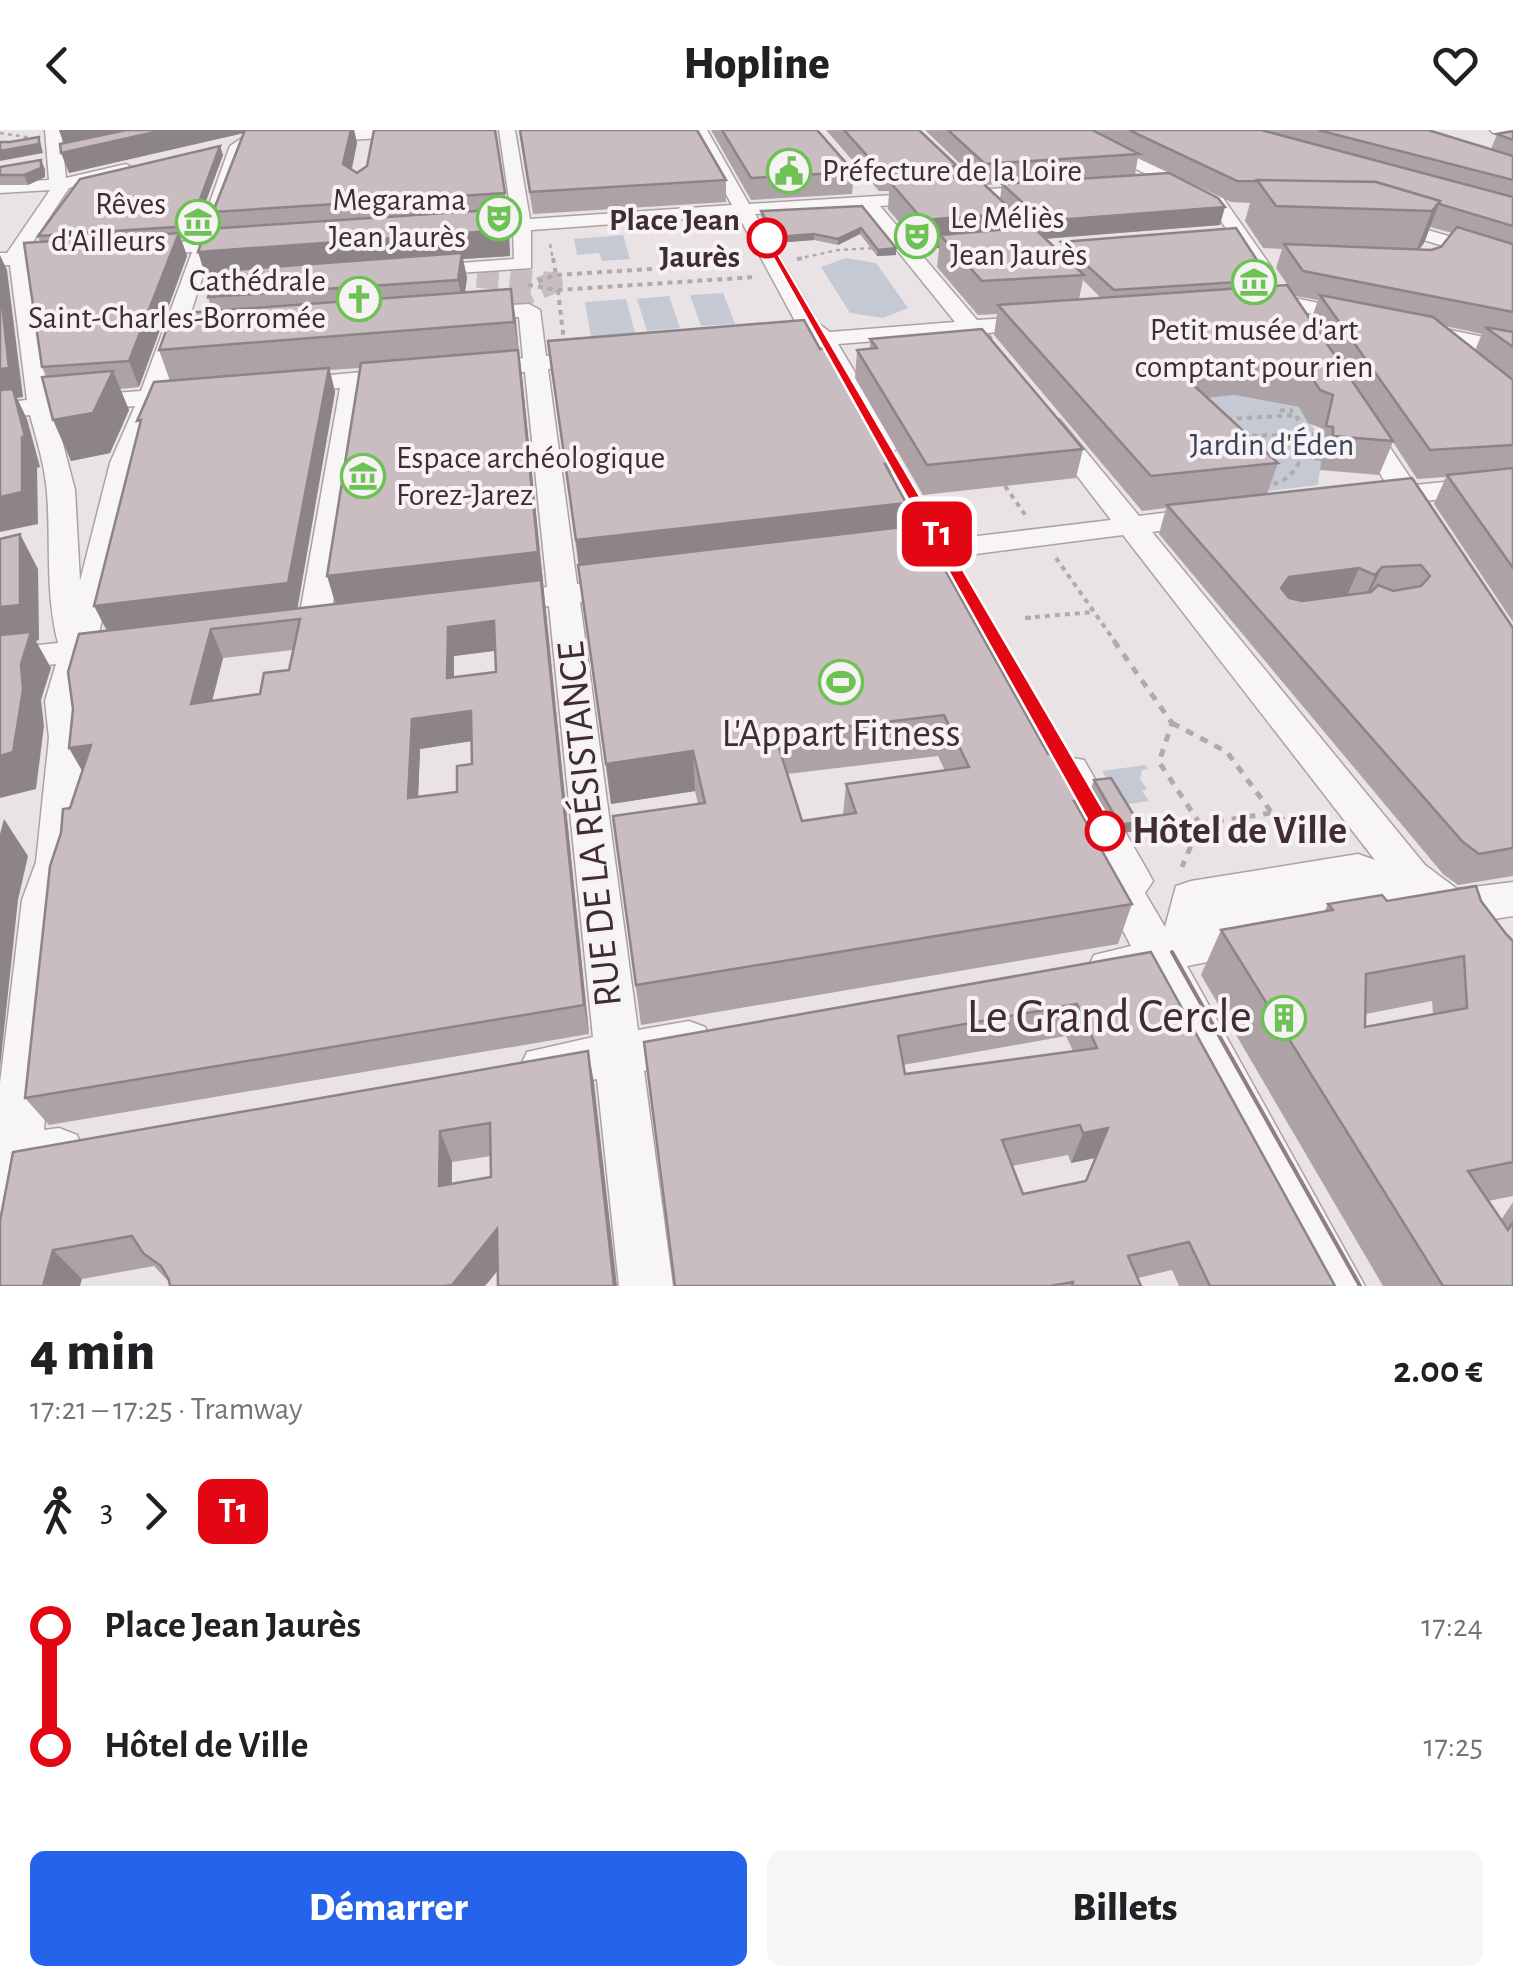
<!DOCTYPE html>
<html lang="fr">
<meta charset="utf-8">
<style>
body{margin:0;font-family:"Alegreya Sans",sans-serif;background:#f6f6f6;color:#202124;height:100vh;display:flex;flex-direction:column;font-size:38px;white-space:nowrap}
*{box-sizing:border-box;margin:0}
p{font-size:32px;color:#757577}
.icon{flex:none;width:55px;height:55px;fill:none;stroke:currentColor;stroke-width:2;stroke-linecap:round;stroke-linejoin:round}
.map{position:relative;height:1156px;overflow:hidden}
.drawer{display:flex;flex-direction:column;background:#fff;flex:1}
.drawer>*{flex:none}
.badge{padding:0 20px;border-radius:15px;font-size:35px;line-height:65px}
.map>.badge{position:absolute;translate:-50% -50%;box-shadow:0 0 0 5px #fff}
.legs{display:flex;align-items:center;gap:15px;height:110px;padding:0 30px;font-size:32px}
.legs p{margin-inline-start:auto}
.summary{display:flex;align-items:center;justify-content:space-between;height:170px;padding:0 30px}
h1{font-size:55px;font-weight:800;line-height:75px}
.cta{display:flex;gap:20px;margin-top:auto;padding:20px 30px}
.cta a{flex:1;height:115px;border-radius:15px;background:#2563eb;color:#fff;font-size:40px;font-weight:800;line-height:115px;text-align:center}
.cta a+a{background:#f6f6f6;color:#202124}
ul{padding:0 30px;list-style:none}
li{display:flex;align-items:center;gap:35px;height:120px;font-size:38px}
li i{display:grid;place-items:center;width:15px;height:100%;margin:0 12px;background:currentColor}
li i::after{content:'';width:25px;height:25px;margin:-12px;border:8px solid;border-radius:50%;background:#fff}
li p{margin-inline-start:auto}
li:first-child i{background:linear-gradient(#0000 50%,currentColor 0)}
li:last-child i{background:linear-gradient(currentColor 50%,#0000 0)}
header{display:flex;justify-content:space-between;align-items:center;height:130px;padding:0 30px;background:#fff;font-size:45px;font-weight:800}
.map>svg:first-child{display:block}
</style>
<header><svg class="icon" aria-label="back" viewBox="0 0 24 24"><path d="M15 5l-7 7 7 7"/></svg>Hopline<svg class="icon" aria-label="heart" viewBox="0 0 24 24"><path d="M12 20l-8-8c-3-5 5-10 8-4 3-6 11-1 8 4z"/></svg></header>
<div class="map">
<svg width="1513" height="1156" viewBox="0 0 1513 1156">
<rect width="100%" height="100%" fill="#e9e3e6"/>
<!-- green -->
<g fill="#c4c9d3">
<polygon points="623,105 630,129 602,131 599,123 577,125 574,109"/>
<polygon points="846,128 876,133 908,178 883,188 850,183 821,137"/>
<polygon points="723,163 735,194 701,196 690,165"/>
<polygon points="669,166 680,198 647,201 637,169"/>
<polygon points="626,169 635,203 591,207 585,172"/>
<polygon points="1235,265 1299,277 1322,310 1318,310 1314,329 1321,331 1318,355 1259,362 1168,272"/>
<polygon points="1145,635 1148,639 1142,640 1140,649 1147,659 1142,661 1149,671 1122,675 1102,641"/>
</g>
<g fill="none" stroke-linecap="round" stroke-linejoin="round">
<!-- minor-tunnel -->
<polyline stroke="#c7bec3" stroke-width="22" stroke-dasharray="22 11" stroke-linecap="butt" points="444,144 552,153 500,175 469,178"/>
<defs>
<g id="minor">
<path d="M45 0H61L66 48 126 34 134 39 69 58 27 121 74 118 84 124 74 130 30 133 51 268 141 261 192 122 136 126 126 120 136 114 196 111 230 16 245 6 253 11 245 18 215 109 248 107 257 113 248 119 211 121 166 259 196 257 208 264 196 271 161 274 136 333 98 508 134 509 138 516 134 523 91 530 80 571 85 608 76 732 64 770 44 1000 59 998 77 1005 84 1022 77 1039 38 1050 27 1116 19 1135 0 1143V953L22 770 36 732 49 608 45 571 56 534 0 541V519L58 513C45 463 51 413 47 363 45 336 37 311 30 285L0 287V273L27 270 10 135H0V123H7L50 60 0 63V53L49 50ZM135 276 110 333 80 451 75 360 55 283Z"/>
<polygon points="354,0 449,0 441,5 307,12 299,7 307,2"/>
<path d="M499 0H515L530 89 732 75 691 0H707L749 74 1053 55V63L1047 64 880 76 977 190 1042 186 1053 192 1042 198 987 203 991 208 980 215 965 204 838 214 899 316 893 322 944 410 1111 390 1038 295 1051 287 1060 290 1139 386 1209 377 1219 380 1223 386 1219 392 1152 402 1425 735 1457 759 1513 752V786L1462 794 1376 779 1275 797 1280 807 1274 819 1187 836 1365 1156H1308L1148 849 1110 856 1094 851 1088 838 1094 825 1131 816 1089 735 1097 723 1074 680 1059 677 925 430 888 435 877 432 873 426 877 420 916 414 856 302 862 296 826 233 818 231 809 217 770 220 759 213 770 206 802 204 738 85 531 100V138L413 146V138L420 136 514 129 513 101 460 105 451 99 460 93 512 90ZM862 77 863 78 955 192 830 202 819 194 755 84ZM1123 405 1375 730 1358 724 1191 751 1176 756 1165 797 1145 763 1153 751 1147 740 1084 630 1068 627 953 427Z"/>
<polygon points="1057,0 1077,0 1223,68 1272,138 1269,142 1255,142 1211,76"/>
<polygon points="1490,0 1513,0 1513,8 1493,3"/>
<polygon points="1380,86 1513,125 1513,137 1374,95 1371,91"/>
<polygon points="1299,169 1368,183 1371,188 1360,194 1299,181 1254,183 1243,177 1254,171"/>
<polygon points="529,174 540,180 546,226 599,220 610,227 599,234 548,239 577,454 628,448 639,450 643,457 639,464 580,472 638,900 689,891 705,897 712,912 705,927 644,941 673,1156 619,1156 597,949 544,958 527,952 520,937 527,922 593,907 549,476 496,482 485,480 480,473 485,466 547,457 525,242 472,247 460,240 472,233 523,228 519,187 466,190 455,184 466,178"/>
<polygon points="1416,193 1513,213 1513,227 1408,205 1405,200"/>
<polygon points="405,238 413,240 417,245 413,250 364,256 330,494 325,501 303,501 298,494 340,258 288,263 276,256 288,249"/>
<polygon points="1360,283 1369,286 1415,355 1513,345 1513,361 1425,371 1432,382 1428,388 1408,388 1399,374 1365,374 1361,368 1365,362 1389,358 1347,291"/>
</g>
</defs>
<!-- minor casing -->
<use href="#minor" stroke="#aca1a6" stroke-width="3"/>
<!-- path-far2 -->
<g stroke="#b2a9ad" stroke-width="2.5" stroke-dasharray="4 4" stroke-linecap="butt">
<polyline points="0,3 32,8"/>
<polyline points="550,114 553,130"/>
<polyline points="797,129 838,120 875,118"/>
</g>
<!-- path-far1 -->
<g stroke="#b2a9ad" stroke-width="4" stroke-dasharray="5 5" stroke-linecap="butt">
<polyline points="553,128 556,145"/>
<polyline points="797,129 804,128"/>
<polyline points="538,151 556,145 746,133"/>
<polyline points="528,155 558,160 756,147"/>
<polyline points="558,160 564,212"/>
<polyline points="1280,280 1293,281"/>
<path d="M1227 289 1296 285 1307 310C1300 333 1295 350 1269 355"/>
<polyline points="1242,306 1318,304"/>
<polyline points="1005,356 1026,386"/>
<polyline points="1056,428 1116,513"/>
<polyline points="1031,488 1023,488 1094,482"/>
</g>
<!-- path -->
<g stroke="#b2a9ad" stroke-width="5" stroke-dasharray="8 8" stroke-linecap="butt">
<polyline points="1114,511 1172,593 1159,632 1200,694 1182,737"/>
<polyline points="1172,593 1227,622 1272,683 1327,714"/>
<polyline points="1200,694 1271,683"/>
</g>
<!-- minor -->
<use href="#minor" fill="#f8f5f6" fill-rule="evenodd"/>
<!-- tram -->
<polyline stroke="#927d87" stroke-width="4" points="1172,822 1360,1156"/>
</g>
<!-- wall -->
<g fill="#ada3a7" fill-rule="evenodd">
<path d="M59 0H354L357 13 352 39 357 43 496 0 508 86 510 126 463 129 467 148 465 162 511 159 522 246 589 904 49 995 25 968 70 678 82 641 69 618 107 501 170 251 159 220 212 181 208 167 215 147 206 148 218 98 213 82 244 3 69 43 64 14ZM360 238 336 474 297 479 335 262 330 240ZM293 520 289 540 260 564 212 571 223 528ZM495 521 496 542 454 547V526ZM472 611V634L457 662 418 667 420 619Z"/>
<polygon points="519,0 697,0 726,50 726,72 533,84"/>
<polygon points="711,0 817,0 854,42 852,64 751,70"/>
<path d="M826 0H919L957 36 956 47 973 46 925 0H1428L1491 19 1497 4 1513 1V492L1434 374 1446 347 1417 349 1393 312 1379 345 1320 340 1321 331 1314 330 1321 298 1308 293 1299 277 1235 265 1207 268 1278 333 1267 364 1412 348 1513 498V746L1458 755 1443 744 1159 404 1166 378 1142 381 994 205 997 184 978 185 937 137 939 118 921 119 888 79 889 61H879ZM1138 27 1231 72 1250 73 1245 91 1263 118 1282 119 1276 138 1295 166 1318 170 1311 190 1362 265 1268 156 1270 150 1061 112 1060 122 1045 109 1220 95 1002 54 1000 69 985 55 1135 45ZM1015 85 1028 98 1012 99ZM1430 97 1452 103 1441 117 1431 120H1419L1424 113ZM1083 150 1101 168 1079 169ZM1445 196 1482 204 1475 220Z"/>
<polygon points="223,25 193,106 180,107 187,126 139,257 120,259 129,280 110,323 71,331 46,247 42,237 40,112 38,106"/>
<polygon points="41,30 45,40 45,47 28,55 0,55 0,37"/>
<polygon points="862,76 896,125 877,126 860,104 838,115 814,110 776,113 761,87 761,81"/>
<polygon points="870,209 1083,319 1076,348 923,365 855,248 857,220 870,219"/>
<path d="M548 211 820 219 892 334 891 345 906 373 904 397 1048 624 1082 670 1079 680 1132 774 1118 814 641 895 613 686 698 674 695 661 611 674ZM938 626 945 641 846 654 843 685 802 691 787 644Z"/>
<polygon points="1094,650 1135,701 1117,704 1091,658"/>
<path d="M1387 771H1481L1506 804 1513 811V1066L1488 1071 1501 1090 1513 1072V1156H1383L1201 845 1221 800 1324 782 1328 774ZM1432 871 1433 884 1365 897 1366 884Z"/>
<path d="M1151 822 1335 1156H1179L1172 1140 1138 1148 1141 1156H675L644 912ZM1066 906 1073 921 905 944 903 935ZM1068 1025 1071 1033 1095 1028 1086 1051 1023 1064 1012 1036Z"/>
<path d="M588 921 594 953 498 1140 485 1156H170L169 1152 154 1136 82 1149 0 1091ZM491 1026V1047L452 1054V1032Z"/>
</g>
<!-- shaded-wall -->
<g fill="#8d8488">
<polygon points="59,0 141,0 66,18"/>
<polygon points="164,0 257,0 69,43 61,23"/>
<polygon points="351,0 354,0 357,13 348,55 343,34"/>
<polygon points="39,7 43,23 0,31 0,21"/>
<polygon points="220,16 223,25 193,106 190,96"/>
<polygon points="41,30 45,40 45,47 28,55 24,45"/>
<polygon points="1440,71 1424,113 1415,124 1432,81"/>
<polygon points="1225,77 1220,95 1040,109 1043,91"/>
<polygon points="506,79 509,104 510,126 463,129 467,148 463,175 458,150 462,129 206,148 198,122"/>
<polygon points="1015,83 1011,112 940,105 939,118 921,119 923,90"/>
<polygon points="861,98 860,104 838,115 838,109"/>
<polygon points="179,103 187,126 139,257 129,231"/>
<polygon points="814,104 814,110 776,113 776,107"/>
<polygon points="896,118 896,125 877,126 878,120"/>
<polygon points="0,125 7,140 23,267 17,268 27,289 40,337 37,338 38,394 0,402"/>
<polygon points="511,159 516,191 519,225 514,192"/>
<polygon points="518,220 522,246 589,904 584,875 541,452 336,476 327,446"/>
<polygon points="329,238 335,262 297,481 108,503 94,476"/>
<polygon points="113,241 129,280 110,323 71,331 53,290"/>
<polygon points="906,373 902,409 580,447 576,410"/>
<polygon points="20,404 38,439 39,510 36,511 51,538 41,570 44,596 36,659 0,668 0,477"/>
<polygon points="1382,437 1368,467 1362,475 1375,445"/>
<polygon points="1359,438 1346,468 1278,477 1281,458 1289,447"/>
<polygon points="494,491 500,520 454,526 454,577 447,548 448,497"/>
<polygon points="211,499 223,528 204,603 191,574"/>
<polygon points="471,581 478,610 420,619 417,698 408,668 412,589"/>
<polygon points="91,615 86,647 69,618"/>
<polygon points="693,621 695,661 611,674 606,634"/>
<polygon points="4,689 28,726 18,770 0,938 0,704"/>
<polygon points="1138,692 1135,701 1117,704 1120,695"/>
<polygon points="588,921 594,953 617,1156 614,1156"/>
<polygon points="1108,998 1095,1028 1071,1033 1083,1003"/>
<polygon points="440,1001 452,1032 451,1086 439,1056"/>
<polygon points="497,1099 507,1129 485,1156 452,1156 452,1155"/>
<polygon points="53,1120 82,1149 80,1156 43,1156"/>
</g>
<!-- building -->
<g fill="#c9bdc2" stroke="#8d8488" stroke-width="2.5" fill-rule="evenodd">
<polygon points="126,0 164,0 61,23 60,14"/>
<polygon points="245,0 351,0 343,34 357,43 367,36 374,0 495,0 505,63 213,82"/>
<polygon points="520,0 697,0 726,50 530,62"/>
<polygon points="722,0 817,0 854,42 751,48"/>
<polygon points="844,0 919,0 957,36 880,40"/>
<polygon points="948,0 1092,0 1139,24 985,34"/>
<polygon points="1129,0 1261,0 1513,67 1513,96 1439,74 1440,71 1376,52 1237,51"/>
<polygon points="1318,0 1428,0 1513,26 1513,50"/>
<polygon points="1513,1 1513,10 1497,4"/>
<polygon points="39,7 39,14 0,21 0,12 10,12"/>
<polygon points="220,16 190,96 38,106 80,49"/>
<polygon points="41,30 41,38 24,45 0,45 0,37"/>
<polygon points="1169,43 1218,68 1225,77 1043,91 1002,54"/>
<polygon points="975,46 1015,83 923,90 890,52"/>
<polygon points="1257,50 1376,52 1440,71 1432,81 1276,76"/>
<polygon points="862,76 896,118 878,120 861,98 838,109 814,104 776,107 761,81"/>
<polygon points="506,79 506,100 198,122 206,99"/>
<polygon points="1033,97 1084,145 982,151 940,105"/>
<polygon points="1457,97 1513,114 1513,182 1303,141 1284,114 1431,120 1441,117"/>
<polygon points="1236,98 1270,150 1114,160 1061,112"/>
<polygon points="179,103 129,231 42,237 24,113"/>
<polygon points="462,123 458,150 208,167 217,141"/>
<polygon points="0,155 9,238 0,239"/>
<polygon points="1287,155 1393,311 1333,306 1333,297 1326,296 1333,265 1320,260 1310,245 1245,233 1176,239 1278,333 1151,346 998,175"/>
<polygon points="511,159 514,192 159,220 172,184"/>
<polygon points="1320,165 1433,187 1513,250 1513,315 1430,320"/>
<polygon points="804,190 820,219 825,218 892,334 885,334 906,373 576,410 548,211"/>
<polygon points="1485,197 1513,202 1513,217"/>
<polygon points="982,199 1083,319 927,335 857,220 877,218 870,209"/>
<polygon points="518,220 538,422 327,446 361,233"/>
<polygon points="329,238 288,453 94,476 141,290 137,291 154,252"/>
<polygon points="113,241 93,283 53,290 42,247"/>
<polygon points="13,259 25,307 22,307 22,362 0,367 0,260"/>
<polygon points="1513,338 1513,438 1447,345"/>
<path d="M1412 348 1513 498V718L1479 724 1463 712 1167 375ZM1421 435 1430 446 1421 456 1393 461 1378 455 1371 462 1302 471 1289 468 1281 458 1289 447 1359 438 1375 445 1382 437Z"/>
<path d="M920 395 1048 624 1056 623 1082 670 1074 671 1132 774 636 855 613 686 705 673 693 621 606 634 578 435ZM944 585 969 637 846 654 856 683 802 691 775 605Z"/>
<polygon points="20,404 20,475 0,477 0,409"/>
<path d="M541 450 584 875 25 968 50 736 61 703 63 679 70 678 91 615 69 618 73 579 68 542 79 504ZM300 489 289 540 264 543 260 564 191 574 211 499ZM494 491 496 542 447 548 448 497ZM471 581 472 634 457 636V662L408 668 412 589Z"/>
<polygon points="31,502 21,534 23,560 13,622 0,626 0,505"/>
<polygon points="1111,648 1138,692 1120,695 1094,650"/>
<path d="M1476 756 1481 771 1506 804 1513 811V1032L1468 1041 1508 1100 1513 1092V1156H1443L1221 800 1333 780 1328 774 1382 765 1387 771ZM1464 826 1467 878 1365 897 1366 844Z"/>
<path d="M1151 822 1335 1156H1210L1189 1112 1128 1126 1141 1156H1072L1073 1152 1050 1156H675L644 912ZM1077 874 1097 918 905 944 898 906ZM1080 995 1083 1003 1108 998 1086 1051 1023 1064 1002 1010Z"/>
<path d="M588 921 614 1156H498L497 1099 452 1155 444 1156H170L169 1150 161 1136 143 1123 132 1106 53 1120 43 1156H0V1091L13 1022ZM490 993 491 1047 439 1056 440 1001Z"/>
</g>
<!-- line-1 -->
<polygon fill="#e30613" stroke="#fff" stroke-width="2.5" points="767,105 1113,696 1116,701 1113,707 1097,707 762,108"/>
<!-- icons -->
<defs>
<symbol id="civic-ring" viewBox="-11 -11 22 22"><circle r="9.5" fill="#f7f2f4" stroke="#6dc254" stroke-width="1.5"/><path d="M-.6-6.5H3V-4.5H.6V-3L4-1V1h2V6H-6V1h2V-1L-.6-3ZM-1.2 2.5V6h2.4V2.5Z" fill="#6dc254"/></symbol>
<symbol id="theatre-ring" viewBox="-11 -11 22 22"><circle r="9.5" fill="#f7f2f4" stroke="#6dc254" stroke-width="1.5"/><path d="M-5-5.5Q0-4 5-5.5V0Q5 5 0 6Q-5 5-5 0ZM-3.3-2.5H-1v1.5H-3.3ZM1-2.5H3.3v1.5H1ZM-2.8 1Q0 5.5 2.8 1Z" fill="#6dc254"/></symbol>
<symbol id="museum-ring" viewBox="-11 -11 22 22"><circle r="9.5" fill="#f7f2f4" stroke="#6dc254" stroke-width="1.5"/><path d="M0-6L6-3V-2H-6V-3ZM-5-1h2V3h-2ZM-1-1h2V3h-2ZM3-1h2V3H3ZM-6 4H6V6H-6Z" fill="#6dc254"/></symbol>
<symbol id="church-ring" viewBox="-11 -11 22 22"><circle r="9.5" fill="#f7f2f4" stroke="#6dc254" stroke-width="1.5"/><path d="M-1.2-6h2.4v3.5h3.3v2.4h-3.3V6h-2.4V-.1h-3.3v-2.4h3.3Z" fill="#6dc254"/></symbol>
<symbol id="stadium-ring" viewBox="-11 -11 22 22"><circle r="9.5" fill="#f7f2f4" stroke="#6dc254" stroke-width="1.5"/><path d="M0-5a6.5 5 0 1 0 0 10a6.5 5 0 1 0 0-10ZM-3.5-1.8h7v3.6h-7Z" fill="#6dc254"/></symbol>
<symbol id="building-ring" viewBox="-11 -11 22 22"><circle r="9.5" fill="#f7f2f4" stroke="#6dc254" stroke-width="1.5"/><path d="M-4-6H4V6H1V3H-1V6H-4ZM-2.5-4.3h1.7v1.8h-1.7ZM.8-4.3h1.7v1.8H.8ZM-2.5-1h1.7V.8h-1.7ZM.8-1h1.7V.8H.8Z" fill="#6dc254"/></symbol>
</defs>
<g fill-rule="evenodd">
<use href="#civic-ring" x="764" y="16" width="50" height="50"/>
<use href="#theatre-ring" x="474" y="63" width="50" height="50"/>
<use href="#museum-ring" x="173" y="67" width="50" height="50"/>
<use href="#theatre-ring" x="892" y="81" width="50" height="50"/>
<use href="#museum-ring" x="1229" y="127" width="50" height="50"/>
<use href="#church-ring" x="334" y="144" width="50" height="50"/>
<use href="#museum-ring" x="338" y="321" width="50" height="50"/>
<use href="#stadium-ring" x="816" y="527" width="50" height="50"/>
<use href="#building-ring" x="1259" y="863" width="50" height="50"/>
</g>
<!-- markers -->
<g fill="#fff" stroke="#e30613" stroke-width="5">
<circle cx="767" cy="108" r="18"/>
<circle cx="1105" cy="701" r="18"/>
</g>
<g text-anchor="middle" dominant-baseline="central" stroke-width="8" stroke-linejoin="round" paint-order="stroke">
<!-- far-poi labels -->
<g font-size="32" fill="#402c35" stroke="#f7f2f4" text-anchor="start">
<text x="822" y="41">Préfecture de la Loire</text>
<text x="466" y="70" text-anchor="end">Megarama<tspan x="466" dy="37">Jean Jaurès</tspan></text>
<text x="166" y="74" text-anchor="end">Rêves<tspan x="166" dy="37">d'Ailleurs</tspan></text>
<text x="950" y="88">Le Méliès<tspan x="950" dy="37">Jean Jaurès</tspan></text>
<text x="326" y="151" text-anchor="end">Cathédrale<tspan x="326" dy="37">Saint-Charles-Borromée</tspan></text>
<text x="1254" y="200" text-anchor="middle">Petit musée d'art<tspan x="1254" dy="37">comptant pour rien</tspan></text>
<text x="396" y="328">Espace archéologique<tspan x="396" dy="37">Forez-Jarez</tspan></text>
</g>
<!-- far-stop labels -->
<g font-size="32" font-weight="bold" fill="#402c35" stroke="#f7f2f4" text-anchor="end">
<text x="740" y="90">Place Jean<tspan x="740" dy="37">Jaurès</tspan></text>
</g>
<!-- far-park labels -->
<g font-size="32" fill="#3b435a" stroke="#f7f2f4">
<text x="1272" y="315">Jardin d'Éden</text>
</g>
<!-- poi labels -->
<g font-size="40" fill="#402c35" stroke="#f7f2f4">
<text x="841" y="604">L'Appart Fitness</text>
</g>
<!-- street labels -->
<g font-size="40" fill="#402c35" stroke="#f7f2f4">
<text transform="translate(590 694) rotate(-96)">RUE DE LA RÉSISTANCE</text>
</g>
<!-- stop labels -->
<g font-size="40" font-weight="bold" fill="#402c35" stroke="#f7f2f4" text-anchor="start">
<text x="1132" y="701">Hôtel de Ville</text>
</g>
<!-- near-poi labels -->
<g font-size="48" fill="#402c35" stroke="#f7f2f4" text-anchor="end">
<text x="1252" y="888">Le Grand Cercle</text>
</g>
</g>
</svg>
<b class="badge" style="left:937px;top:404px;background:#e30613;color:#fff">T1</b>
</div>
<section class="drawer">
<div class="summary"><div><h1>4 min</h1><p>17:21 – 17:25 · Tramway</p></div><b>2.00 €</b></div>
<div class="legs"><svg class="icon" aria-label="walk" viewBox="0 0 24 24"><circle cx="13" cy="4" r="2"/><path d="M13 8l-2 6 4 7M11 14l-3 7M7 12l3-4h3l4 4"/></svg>3<svg class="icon" aria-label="forward" viewBox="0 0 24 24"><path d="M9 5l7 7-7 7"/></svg><b class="badge" style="background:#e30613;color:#fff">T1</b></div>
<ul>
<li><i style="color:#e30613"></i><b>Place Jean Jaurès</b><p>17:24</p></li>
<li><i style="color:#e30613"></i><b>Hôtel de Ville</b><p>17:25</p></li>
</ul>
<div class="cta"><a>Démarrer</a><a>Billets</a></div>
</section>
